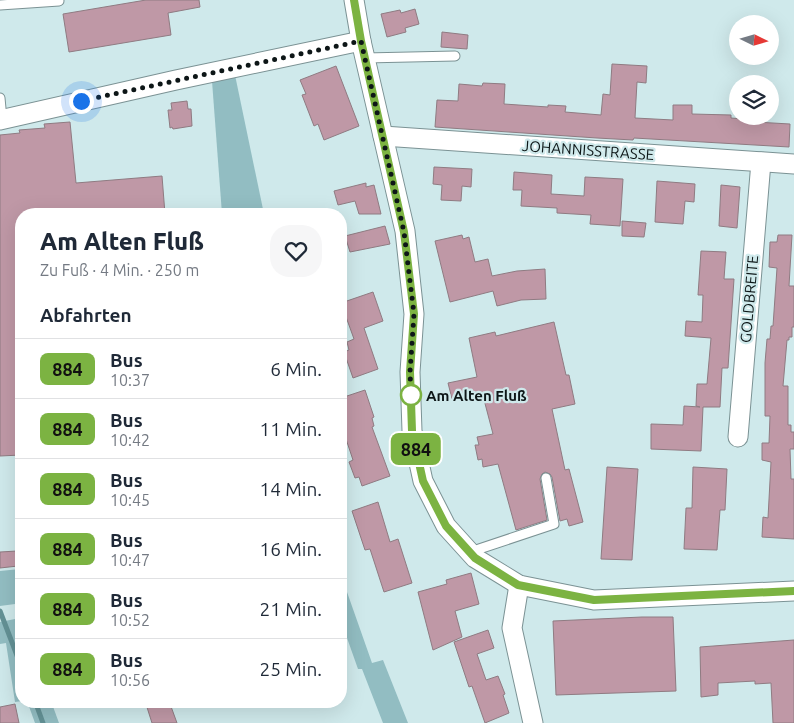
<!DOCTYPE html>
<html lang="de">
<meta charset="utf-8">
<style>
body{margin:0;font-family:Ubuntu,sans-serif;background:#f6f6f7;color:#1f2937;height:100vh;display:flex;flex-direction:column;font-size:19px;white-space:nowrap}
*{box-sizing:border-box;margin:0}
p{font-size:16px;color:#747a83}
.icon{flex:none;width:28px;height:28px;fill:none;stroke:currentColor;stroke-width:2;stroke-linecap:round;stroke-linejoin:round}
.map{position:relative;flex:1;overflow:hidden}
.sheet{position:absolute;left:15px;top:208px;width:332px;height:500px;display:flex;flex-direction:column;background:#fff;border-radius:20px;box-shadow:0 5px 20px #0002}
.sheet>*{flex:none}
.badge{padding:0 10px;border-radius:8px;font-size:18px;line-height:32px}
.needle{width:32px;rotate:95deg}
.buttons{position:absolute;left:729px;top:15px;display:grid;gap:10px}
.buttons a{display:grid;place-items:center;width:50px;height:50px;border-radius:50%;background:#fff;box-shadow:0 5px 20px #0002;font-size:25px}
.you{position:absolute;width:25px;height:25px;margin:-12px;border:4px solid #fff;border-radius:50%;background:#1a73e8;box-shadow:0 0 0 8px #1a73e833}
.map>.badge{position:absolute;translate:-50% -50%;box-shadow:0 0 0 2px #fff}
h2{padding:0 25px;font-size:19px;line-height:45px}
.round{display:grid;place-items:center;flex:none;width:52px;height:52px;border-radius:20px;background:#f6f6f7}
.summary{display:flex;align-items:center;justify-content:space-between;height:85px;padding:0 25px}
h1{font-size:24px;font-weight:800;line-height:38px}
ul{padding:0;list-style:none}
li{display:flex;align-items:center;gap:15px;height:60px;padding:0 25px;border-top:1px solid #e0e1e3}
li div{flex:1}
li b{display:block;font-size:19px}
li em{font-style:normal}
li .badge{min-width:55px;font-weight:700;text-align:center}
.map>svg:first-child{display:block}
</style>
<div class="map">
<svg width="794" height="723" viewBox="0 0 794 723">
<rect width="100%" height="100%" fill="#cfe9eb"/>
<!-- green -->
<g fill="#92bdc2">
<polygon points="235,75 264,214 222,214 212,81"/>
<path d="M20 569C21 582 23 593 15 604L0 606V571Z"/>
<polygon points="341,575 372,663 383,660 408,723 383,723 362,669 358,669 341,621"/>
<polygon points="20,618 21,622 22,701 15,702 6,643 0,644 0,622"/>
<polygon points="27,701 51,701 59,723 35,723"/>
</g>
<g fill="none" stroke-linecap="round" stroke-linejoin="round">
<!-- stream -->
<g stroke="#639195" stroke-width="5">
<polyline points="0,611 21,666"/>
<polyline points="35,701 43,723"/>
</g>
</g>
<!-- building -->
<g fill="#bf98a6" stroke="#8f7b82">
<polygon points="146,0 199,0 200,7 168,13 171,35 69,52 63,14"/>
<polygon points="415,9 419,24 405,28 406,32 387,37 381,14 400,10 401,13"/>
<polygon points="442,32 468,35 467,49 441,47"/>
<polygon points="612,64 647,66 646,83 637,82 635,118 673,120 673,105 692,105 692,114 731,115 731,118 755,120 755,122 790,124 789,147 634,138 633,140 597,138 435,127 437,100 458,101 459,84 482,86 483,83 505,84 504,104 548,107 548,105 566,106 565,112 601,115 603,94 610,95"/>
<polygon points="336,66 359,126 324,140 318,124 314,126 302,95 306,94 300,80"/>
<polygon points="187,101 188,109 191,109 192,126 173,129 172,127 170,128 168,110 172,110 171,103"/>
<polygon points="70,122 76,183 162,176 165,214 21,214 21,455 0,456 0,135 20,133 19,130 45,128 44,124"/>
<polygon points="434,167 472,169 471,187 462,186 461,201 441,200 442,185 433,184"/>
<polygon points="514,172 552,175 551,194 584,196 585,177 623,179 620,226 590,224 591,215 557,213 557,208 521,206 522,190 513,190"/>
<polygon points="657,181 695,184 694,202 685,201 683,224 655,222"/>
<polygon points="366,183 366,187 374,185 381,214 359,214 355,201 338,205 334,191"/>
<polygon points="721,185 740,187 737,228 719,226"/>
<polygon points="622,221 646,223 644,237 622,236"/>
<polygon points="385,226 390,244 350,252 345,236"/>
<polygon points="462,235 463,239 469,237 475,262 488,259 492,276 517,271 545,269 546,299 521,300 497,306 493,291 450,302 435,241"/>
<polygon points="778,235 792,235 789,286 794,286 794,327 792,327 792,337 789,337 789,340 787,340 783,386 788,386 788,425 791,425 791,432 794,432 794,449 790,449 791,479 794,479 794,539 762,537 763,517 768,518 771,462 762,460 762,443 769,443 770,416 765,416 765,363 767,339 770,339 771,326 773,326 777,268 769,267 770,242 777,242"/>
<polygon points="701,251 726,252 724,279 734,279 728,368 722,368 720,407 703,407 701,451 651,449 651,424 683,425 684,406 700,407 696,406 697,384 707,384 711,338 685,336 686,321 702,322 703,295 698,295"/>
<polygon points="373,292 383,321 364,328 378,369 353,378 344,352 349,350 347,342 354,339 341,303"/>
<polygon points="554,322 566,375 569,375 575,404 552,409 565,470 569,469 583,522 569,526 567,519 560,521 552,477 550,474 545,472 542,474 540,479 547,520 516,530 498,464 483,467 482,459 478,460 475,445 479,445 477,437 493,434 482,392 452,399 448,383 477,377 469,338 495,332 496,336"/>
<polygon points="365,390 374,417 372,418 374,426 372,427 390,476 362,486 359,477 355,478 349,462 353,460 345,436 341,438 341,398"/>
<polygon points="607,467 638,469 632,560 601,559"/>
<polygon points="693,467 727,469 725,510 720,510 717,550 684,549 686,508 692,508"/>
<polygon points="378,502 390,542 398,539 412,583 384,592 370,549 365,550 352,511"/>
<polygon points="17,551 18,566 0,568 0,552"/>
<polygon points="471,573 479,604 455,611 462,637 433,650 418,592 447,584 446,580"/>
<polygon points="642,617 673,617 676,691 556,695 553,621"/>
<polygon points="488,630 494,648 477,654 486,680 498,676 505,694 503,695 509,713 485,723 472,686 469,687 454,642"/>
<polygon points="794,640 794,723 773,723 771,683 755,684 755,681 718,683 718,695 701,697 700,647"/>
<polygon points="145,701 169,701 177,723 152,723"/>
<polygon points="15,704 19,723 0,723 0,707"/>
</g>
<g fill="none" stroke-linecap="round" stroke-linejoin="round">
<defs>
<g id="service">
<polyline points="0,5 59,1"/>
<polyline points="365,58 455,56"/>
<polyline points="0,98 2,119"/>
<polyline points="470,552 554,524 546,478"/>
</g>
<g id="minor">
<polyline points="354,0 361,41 405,231 414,314 410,372 412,431 423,481 446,526 475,558 519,585 594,600 794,591"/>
<polyline points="0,120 176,80 361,41"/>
<polyline points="383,136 794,164"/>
<polyline points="738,437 761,162"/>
<polyline points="519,585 512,628 533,723"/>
</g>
</defs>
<!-- service casing -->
<use href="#service" stroke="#7b9294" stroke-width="11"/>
<!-- minor casing -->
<use href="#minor" stroke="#7b9294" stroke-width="21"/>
<!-- service -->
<use href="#service" stroke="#fff" stroke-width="9"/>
<!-- minor -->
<use href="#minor" stroke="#fff" stroke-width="19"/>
</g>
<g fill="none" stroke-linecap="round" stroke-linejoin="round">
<defs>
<polyline id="line" points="354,0 361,41 404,232 414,314 410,372 412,431 423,481 446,526 475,558 518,585 594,600 794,591"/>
</defs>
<!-- line casing -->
<use href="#line" stroke="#fff" stroke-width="11"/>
<!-- line -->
<use href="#line" stroke="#7cb342" stroke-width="8"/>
<!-- walk -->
<polyline stroke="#0d1617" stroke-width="5" stroke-dasharray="0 9" points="81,101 361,41 404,232 414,314 410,372 411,395"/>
</g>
<!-- markers -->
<circle fill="#fff" stroke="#7cb342" stroke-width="2.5" cx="411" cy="395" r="10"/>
<g text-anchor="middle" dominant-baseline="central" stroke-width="4.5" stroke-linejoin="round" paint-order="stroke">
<!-- street labels -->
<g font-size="15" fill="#0d1617" stroke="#cfe9eb">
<text transform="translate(588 150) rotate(4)">JOHANNISSTRASSE</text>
<text transform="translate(749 299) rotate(-85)">GOLDBREITE</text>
</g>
<!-- stop labels -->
<g font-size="15" font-weight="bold" fill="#0d1617" stroke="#cfe9eb" text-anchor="start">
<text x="426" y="395">Am Alten Fluß</text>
</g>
</g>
</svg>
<div class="buttons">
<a><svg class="needle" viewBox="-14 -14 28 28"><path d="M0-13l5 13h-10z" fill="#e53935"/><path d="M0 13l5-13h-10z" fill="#747a83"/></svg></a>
<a><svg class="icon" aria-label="layers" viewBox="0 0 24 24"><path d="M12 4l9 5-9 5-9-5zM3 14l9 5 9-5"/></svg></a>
</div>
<div class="you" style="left:81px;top:101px"></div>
<b class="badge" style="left:416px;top:449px;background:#7cb342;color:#111">884</b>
<section class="sheet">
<div class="summary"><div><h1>Am Alten Fluß</h1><p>Zu Fuß · 4 Min. · 250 m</p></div><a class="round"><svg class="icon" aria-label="heart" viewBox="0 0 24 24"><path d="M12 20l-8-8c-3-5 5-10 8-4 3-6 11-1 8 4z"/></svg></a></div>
<h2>Abfahrten</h2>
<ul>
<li><span class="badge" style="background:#7cb342;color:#111">884</span><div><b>Bus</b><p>10:37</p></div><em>6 Min.</em></li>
<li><span class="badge" style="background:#7cb342;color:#111">884</span><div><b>Bus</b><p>10:42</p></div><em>11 Min.</em></li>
<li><span class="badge" style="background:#7cb342;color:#111">884</span><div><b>Bus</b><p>10:45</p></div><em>14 Min.</em></li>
<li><span class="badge" style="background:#7cb342;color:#111">884</span><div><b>Bus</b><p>10:47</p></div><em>16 Min.</em></li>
<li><span class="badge" style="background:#7cb342;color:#111">884</span><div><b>Bus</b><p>10:52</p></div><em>21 Min.</em></li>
<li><span class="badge" style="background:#7cb342;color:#111">884</span><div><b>Bus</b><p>10:56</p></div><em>25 Min.</em></li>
</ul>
</section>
</div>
